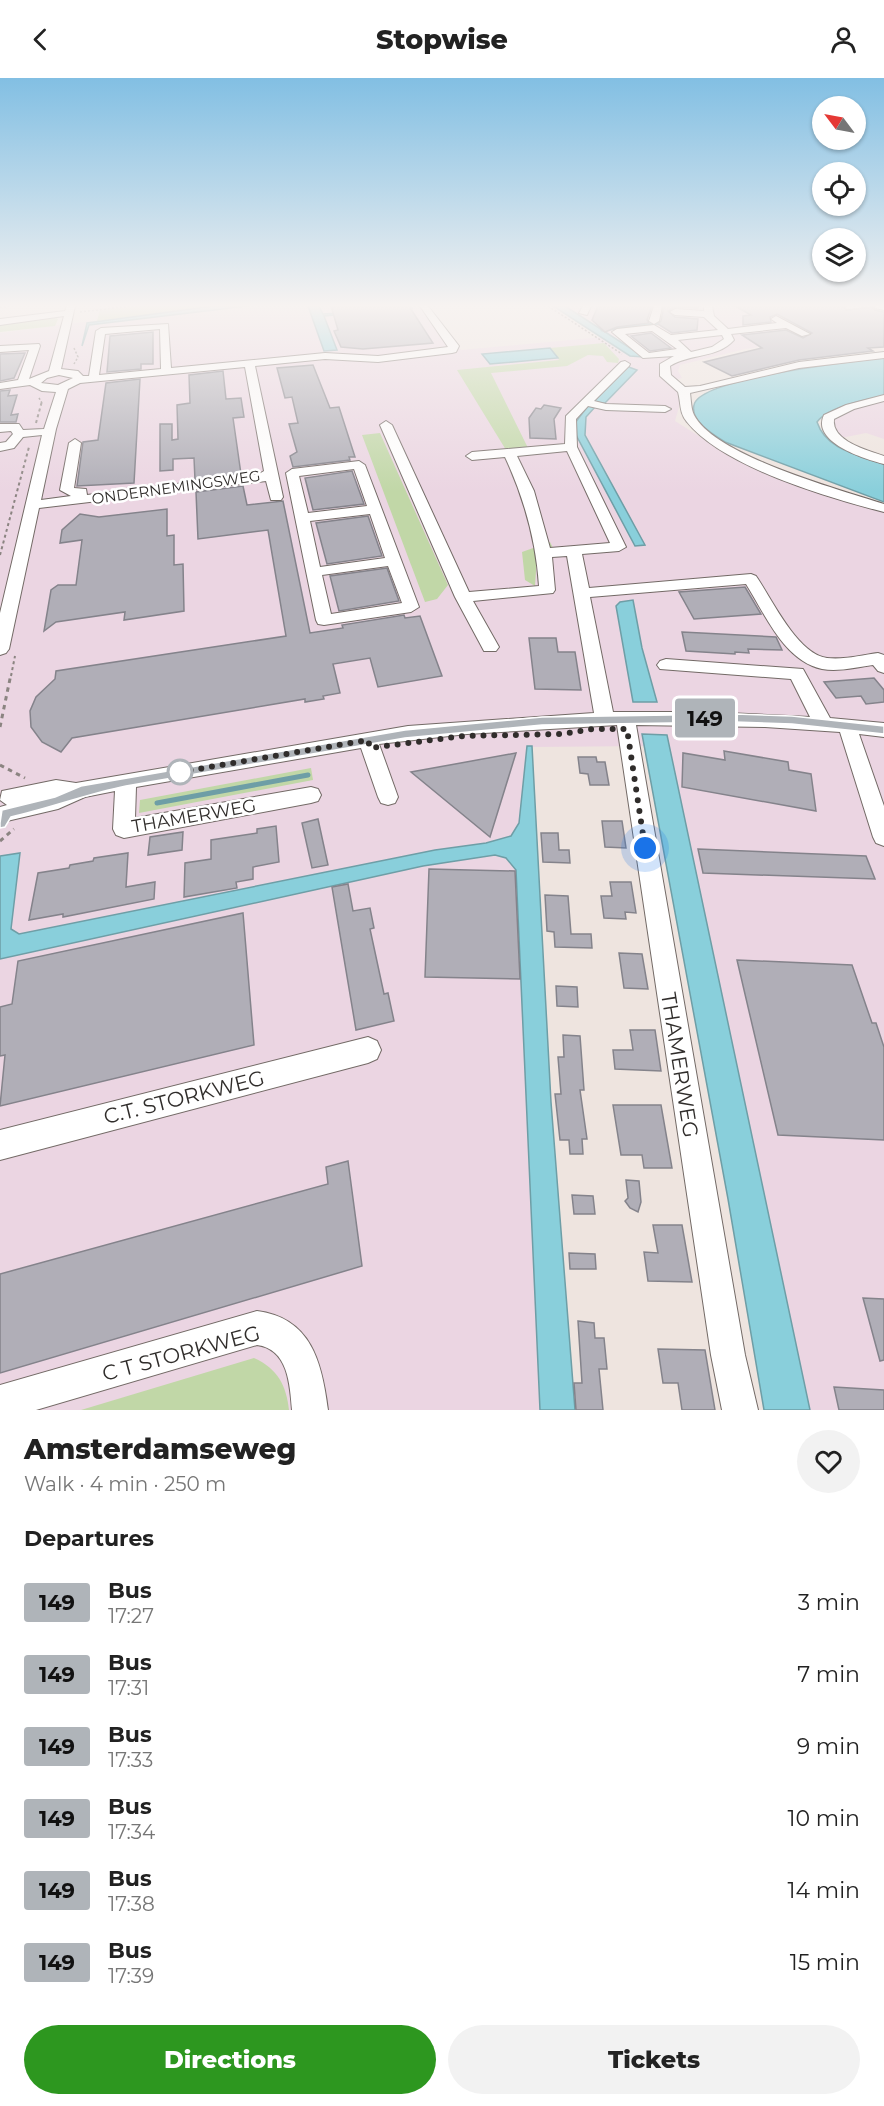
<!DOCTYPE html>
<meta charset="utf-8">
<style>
body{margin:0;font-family:Montserrat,sans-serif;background:#f2f2f2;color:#222;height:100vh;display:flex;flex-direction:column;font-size:22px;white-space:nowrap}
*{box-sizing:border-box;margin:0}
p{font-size:20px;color:#767676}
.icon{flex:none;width:33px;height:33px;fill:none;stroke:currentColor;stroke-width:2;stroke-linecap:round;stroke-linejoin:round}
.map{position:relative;height:1332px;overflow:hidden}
.sheet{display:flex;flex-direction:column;background:#fff;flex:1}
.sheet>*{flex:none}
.badge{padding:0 12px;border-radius:4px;font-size:21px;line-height:39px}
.needle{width:39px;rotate:302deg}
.controls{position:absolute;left:812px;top:18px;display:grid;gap:12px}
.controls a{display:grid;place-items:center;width:54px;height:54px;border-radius:50%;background:#fff;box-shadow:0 2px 4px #0004;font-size:30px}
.you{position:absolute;width:30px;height:30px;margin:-15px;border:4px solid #fff;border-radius:50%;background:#1a73e8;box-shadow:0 0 0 9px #1a73e833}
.map>.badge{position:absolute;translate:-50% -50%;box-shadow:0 0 0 3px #fff}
h2{padding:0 24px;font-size:22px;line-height:54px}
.round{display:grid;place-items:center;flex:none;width:63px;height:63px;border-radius:32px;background:#f2f2f2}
.overview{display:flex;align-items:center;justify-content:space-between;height:102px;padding:0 24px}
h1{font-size:28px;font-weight:800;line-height:45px}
.primary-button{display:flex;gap:12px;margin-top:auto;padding:12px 24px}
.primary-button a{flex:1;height:69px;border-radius:36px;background:#2d971f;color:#fff;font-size:24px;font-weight:800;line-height:69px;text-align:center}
.primary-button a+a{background:#f2f2f2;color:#222}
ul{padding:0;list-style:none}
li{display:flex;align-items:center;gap:18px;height:72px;padding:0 24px}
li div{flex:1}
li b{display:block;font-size:22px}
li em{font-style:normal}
li .badge{min-width:66px;font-weight:700;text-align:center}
header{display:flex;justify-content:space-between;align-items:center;height:78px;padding:0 24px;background:#fff;font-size:27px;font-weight:800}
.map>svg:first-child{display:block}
</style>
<header><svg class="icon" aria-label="back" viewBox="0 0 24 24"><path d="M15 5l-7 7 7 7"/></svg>Stopwise<svg class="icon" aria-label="person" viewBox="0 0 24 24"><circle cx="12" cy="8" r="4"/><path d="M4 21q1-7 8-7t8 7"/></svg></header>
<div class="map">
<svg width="884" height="1332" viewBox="0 0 884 1332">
<rect width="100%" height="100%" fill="#eee4df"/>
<!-- industrial -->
<g fill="#ebd5e2">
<polygon points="205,228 427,228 461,272 604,259 556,228 812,228 856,256 745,271 680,287 678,293 682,300 669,303 683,315 675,343 713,367 758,389 884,434 884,1332 781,1332 649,668 531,669 553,1332 0,1332 0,255"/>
<polygon points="884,321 884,361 866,355 841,360 832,355 833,339 854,329"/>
</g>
<!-- green -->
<g fill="#c1d7a7">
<polygon points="142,228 214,228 97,243 100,232"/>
<polygon points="56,240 58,241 55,248 0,254 0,245"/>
<polygon points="604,265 619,281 618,285 607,284 603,278 588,277 567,288 491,295 528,370 506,372 457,292 559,282 550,270"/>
<polygon points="380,355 448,507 437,521 425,524 362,357"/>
<polygon points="550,464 554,472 537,478 535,508 525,502 522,474"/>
<polygon points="311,690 313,702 139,735 140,722"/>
<path d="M254 1280C278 1291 286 1307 289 1332H81Z"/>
</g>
<!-- water -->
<g fill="#89cfdb" stroke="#6e9ea6" stroke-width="1.5">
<polygon points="214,228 247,228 89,247 82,268 87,245"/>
<polygon points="308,228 319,228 323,236 413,230 324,238 337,272 324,273"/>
<polygon points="553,228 565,228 644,279 630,278"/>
<polygon points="550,270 558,280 490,286 482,276"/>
<path d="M884 280V318C866 321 828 329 817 344 826 372 859 377 884 386V424L725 364C714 357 690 343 694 327 699 300 856 283 884 280Z"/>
<polygon points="626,288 637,292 605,325 592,324"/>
<polygon points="588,328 595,329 586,339 585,357 645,467 635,468 575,355 575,345"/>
<polygon points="633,522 642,570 657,624 633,624 616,528 620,524"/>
<polygon points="642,656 667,657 810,1332 764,1332 728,1121"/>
<polygon points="527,668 532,668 551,1024 575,1332 540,1332 516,792 506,780 495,777 423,788 0,881 0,778 20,775 11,851 19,856 435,772 486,765 511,758 519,745"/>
</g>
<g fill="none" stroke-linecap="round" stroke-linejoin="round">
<!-- stream-far1 -->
<polyline stroke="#6e9ea6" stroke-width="3" points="602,252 663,245"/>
<!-- stream -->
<polyline stroke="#6e9ea6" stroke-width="5" points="157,725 308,697"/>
</g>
<!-- building -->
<g fill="#b0aeb7" stroke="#84838b" stroke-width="1.5">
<polygon points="331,228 409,228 433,265 363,271 341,269 334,253 338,252"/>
<polygon points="598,228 652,228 647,242 649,245 617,249 605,254 592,242"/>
<polygon points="664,228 699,228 698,230 675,229 668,233 675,239 698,241 697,252 672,255 658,246 661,243"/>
<polygon points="735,228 844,228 846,232 872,229 875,232 884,234 884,269 868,270 873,273 799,282 732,298 704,284 762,270 742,257 786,252 803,260 812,255 777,236 770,239 771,244 743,247 743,238 751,237"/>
<polygon points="153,254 153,286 141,286 141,291 107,294 110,258"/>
<polygon points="651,255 671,270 650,273 631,258"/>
<polygon points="25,275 14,300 0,303 0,276"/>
<polygon points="313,287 330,330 339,329 355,379 349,379 350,382 293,389 290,378 297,374 289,346 298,345 292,319 285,320 277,290"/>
<polygon points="223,293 226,321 241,320 244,339 233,340 241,396 195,402 194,380 173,381 173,392 160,393 160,346 172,346 172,362 178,361 177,327 190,325 189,297"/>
<polygon points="140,301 134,405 77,408 83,364 98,362 106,305"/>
<polygon points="10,312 8,318 17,317 11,337 18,336 16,344 0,344 0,313"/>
<polygon points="544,327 561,330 554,341 556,361 530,360 529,340 536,330 541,331"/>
<polygon points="352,393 364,426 313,432 305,400"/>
<polygon points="243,408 247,427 283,423 310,555 343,550 342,547 404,537 405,540 420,538 442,598 378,609 370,580 333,586 340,615 323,618 324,621 305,624 305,621 72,660 61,674 42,664 31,649 30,633 36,619 55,601 56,593 286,558 268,452 198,461 196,414"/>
<polygon points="167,431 167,458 174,457 174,487 183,486 184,533 124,542 125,534 56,544 44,553 51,512 58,507 76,507 82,462 60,465 62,452 80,436 99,439"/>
<polygon points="368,438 382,478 327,486 316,445"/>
<polygon points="387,490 399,523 339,533 330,498"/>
<polygon points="745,509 761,536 694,541 679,514"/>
<polygon points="682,554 776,559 782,572 748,571 749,575 735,574 735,576 686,573"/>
<polygon points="529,560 556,560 558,574 575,574 581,612 535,611"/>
<polygon points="874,600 884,612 884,624 866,626 861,618 836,620 824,604"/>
<polygon points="724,673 788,684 789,692 811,696 816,733 682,709 683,675 725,682"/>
<polygon points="516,675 490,759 411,694"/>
<polygon points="578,679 596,679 597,684 605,684 609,707 590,707 588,696 580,695"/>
<polygon points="318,741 328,787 312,790 302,745"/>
<polygon points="602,743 622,743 626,770 605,769"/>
<polygon points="276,748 279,784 253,789 253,801 236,804 237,810 184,819 185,785 211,781 211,762 257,755 257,751"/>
<polygon points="183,754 182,772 148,777 150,759"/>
<polygon points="541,755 558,755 559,772 569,772 570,785 543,784"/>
<polygon points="698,771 866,778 875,801 703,795"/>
<polygon points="128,775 126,809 155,804 154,821 63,839 63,836 29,842 38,795 69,790 70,787 93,783 94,780"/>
<polygon points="429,791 515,793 520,901 425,899"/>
<polygon points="610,804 631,804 636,835 625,834 626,841 604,840 601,818 612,818"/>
<polygon points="348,806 353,833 370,830 374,850 370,851 384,916 388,915 394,943 356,952 332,809"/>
<polygon points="545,817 568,818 571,856 591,856 592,870 555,869 554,854 547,853"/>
<polygon points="243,835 254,967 0,1028 5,977 0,978 0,929 12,926 18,883"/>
<polygon points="619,875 642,876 648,911 624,910"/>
<polygon points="737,882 852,887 872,945 876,945 884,969 884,1062 778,1057"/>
<polygon points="556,908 577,909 578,929 557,928"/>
<polygon points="630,952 655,952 661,993 615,991 613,972 633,972"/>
<polygon points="563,957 580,958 584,1012 580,1012 587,1061 582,1061 583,1076 570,1076 569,1062 560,1062 555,1016 561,1016 558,979 564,979"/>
<polygon points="613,1027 661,1027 672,1090 644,1090 642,1077 621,1077"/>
<polygon points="348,1083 362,1188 0,1295 0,1196 328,1106 326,1089"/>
<polygon points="626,1102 639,1103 641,1124 638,1134 630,1130 625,1123 628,1120"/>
<polygon points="572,1117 593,1118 595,1136 574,1136"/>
<polygon points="653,1147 682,1147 692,1204 648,1203 644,1174 658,1175"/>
<polygon points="569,1175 595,1176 596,1191 570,1191"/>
<polygon points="863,1220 884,1221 884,1282 880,1283"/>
<polygon points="578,1243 594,1245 595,1260 604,1260 607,1291 599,1291 603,1332 576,1332 574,1305 582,1305"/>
<polygon points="658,1271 705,1272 715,1332 682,1332 678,1305 663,1305"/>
<polygon points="834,1309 884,1312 884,1332 839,1332"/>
</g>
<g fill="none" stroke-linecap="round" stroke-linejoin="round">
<defs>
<g id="minor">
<path d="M67 228H75L61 291 78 293 83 298H89L96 253 101 250 168 246 171 290 325 275 378 278 448 269 420 228H428L459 268 456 274 452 275 378 284 325 281 255 288 283 419 281 422H271L266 403 39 430 9 571 6 575 0 577V535L42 357 23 359 14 370 0 373V365L6 364 13 356 11 353 0 354V346H19L23 352 44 351 56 314 42 313 30 307 0 311V305L18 302 29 272 0 274V268L39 266 40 268 29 301 49 293 64 238 0 247V241L65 233ZM160 251 161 291 99 297 105 256ZM245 289 264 393 259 396 87 417 86 411 74 410 81 365 75 361 69 365 60 412 71 418 41 422 56 351 68 311 80 305ZM59 297 73 300 58 307 41 305 47 300Z"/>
<polygon points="583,228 591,228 587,237 579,235"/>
<polygon points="654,228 662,228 659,243 654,246 649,243"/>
<path d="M704 228H712L714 238 728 251 777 245 771 241 776 238 810 256 802 258 786 250 731 256 734 262C717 281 690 275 670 288L671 297 685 309 700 308 799 284 884 274V280L799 290 690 315C691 322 691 331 694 337 715 378 841 412 884 426V434C829 420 723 389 687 344 679 335 681 324 678 314L660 298V286L674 278 643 280 612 254 617 251 654 247 671 257 718 252 704 239 675 237 670 234 675 231 704 233ZM652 253 677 271 649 275 625 256ZM722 257 724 261 712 269 691 274 678 262Z"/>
<polygon points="874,228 884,228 884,232 875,230"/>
<path d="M625 283 630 286 629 288 594 323 606 326 665 328 671 331 665 334 606 332 588 328 576 341 577 369 626 469 619 473 582 476 589 510 751 496 756 498C772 521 797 576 827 580 844 582 862 577 878 575L884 577V595L878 593 873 587C857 589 839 594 822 591 784 583 765 536 746 506L590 519 613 634H706L810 639 791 601 660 591 657 587 660 583 666 581 803 591 830 640 884 645V659L859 656 884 728V768L876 765 873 759 840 654 765 649 636 647 745 1277 758 1332H722L711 1277 617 647 467 656 379 666 398 719 395 725 388 727 381 725 378 719 361 670 136 709 135 740 311 709 318 711 321 717 318 723 311 725 124 760 116 757 113 751 115 713 85 719 58 731 7 743 0 741V729L7 727 0 722 2 713 56 702 76 705 408 648 594 635 567 478 552 479 555 512 553 515 473 523 499 569 496 573H484L455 519 380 347 386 343 392 347 469 514 539 508C536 462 524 420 505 379L472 382 466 378 472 374 565 366 566 338 621 284ZM567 373 610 465 550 470 534 413 517 378Z"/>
<path d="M884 317V323L854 331 834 341C831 363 867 372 884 378V386C864 381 811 364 824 337L846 327Z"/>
<path d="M359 383 365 387 419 529 411 534 324 547 318 546 316 542 286 395 292 391ZM354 391 367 428 308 435 299 398ZM370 436 385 480 320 489 310 443ZM388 488 402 525 331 536 322 497Z"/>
<polygon points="368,959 377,963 381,972 377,981 368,985 0,1082 0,1052"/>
<path d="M257 1233C311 1240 322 1284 328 1332H292C290 1306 288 1271 257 1267L36 1332H0V1307Z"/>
</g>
</defs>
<!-- minor casing -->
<use href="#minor" stroke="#736a66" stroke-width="2"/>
<!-- path-far2 -->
<g stroke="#8b8481" stroke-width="1.5" stroke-dasharray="2 2" stroke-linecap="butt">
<polyline points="548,228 622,276"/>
<polyline points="0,229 12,228"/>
<polyline points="80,234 132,228"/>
<polyline points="74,270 78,279 74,286"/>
<polyline points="39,320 42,325"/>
</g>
<!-- path-far1 -->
<g stroke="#8b8481" stroke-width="2" stroke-dasharray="3 3" stroke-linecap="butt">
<polyline points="36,345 42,323"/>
<polyline points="0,477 29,369"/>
<polyline points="11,598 15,578"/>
</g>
<!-- path -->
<g stroke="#8b8481" stroke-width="3" stroke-dasharray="4.5 4.5" stroke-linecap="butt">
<polyline points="0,649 11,596"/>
<polyline points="0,687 25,700"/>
<polyline points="0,763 14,751"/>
</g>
<!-- minor -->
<use href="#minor" fill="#fff" fill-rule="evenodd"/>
</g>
<!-- sky -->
<linearGradient id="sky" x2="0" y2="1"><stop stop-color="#82bfe3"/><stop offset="0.55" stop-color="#f7f3f1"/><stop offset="1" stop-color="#f7f3f1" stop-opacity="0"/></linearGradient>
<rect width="884" height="414" fill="url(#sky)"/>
<!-- line -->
<path fill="#afb4b9" stroke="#fff" stroke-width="1.5" d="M735 636 792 638 884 648V656L792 646 735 644 542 647 405 660 126 708C87 716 50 730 11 739L5 749 0 750V745L2 732 55 719 81 708 405 652 542 639Z"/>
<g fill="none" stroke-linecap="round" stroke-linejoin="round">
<!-- walk -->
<polyline stroke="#302d2b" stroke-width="6" stroke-dasharray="0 10.8" points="180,694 368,662 370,670 463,658 562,656 593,651 627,651 645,770"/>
</g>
<!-- markers -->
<circle fill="#fff" stroke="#afb4b9" stroke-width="3" cx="180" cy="694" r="12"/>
<g text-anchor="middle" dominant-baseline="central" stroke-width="5" stroke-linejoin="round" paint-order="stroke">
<!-- far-street labels -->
<g font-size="15" fill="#302d2b" stroke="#fff">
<text transform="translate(176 409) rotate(-8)">ONDERNEMINGSWEG</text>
</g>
<!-- street labels -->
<g font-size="18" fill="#302d2b" stroke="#fff">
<text transform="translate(194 738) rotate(-10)">THAMERWEG</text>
</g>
<!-- near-street labels -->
<g font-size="21" fill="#302d2b" stroke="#fff">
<text transform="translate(680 987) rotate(81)">THAMERWEG</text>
<text transform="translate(184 1019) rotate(-14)">C.T. STORKWEG</text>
<text transform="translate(181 1275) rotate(-15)">C T STORKWEG</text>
</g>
</g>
</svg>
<div class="controls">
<a><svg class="needle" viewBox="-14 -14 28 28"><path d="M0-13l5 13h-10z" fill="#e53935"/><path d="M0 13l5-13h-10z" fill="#767676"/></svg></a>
<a><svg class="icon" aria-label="locate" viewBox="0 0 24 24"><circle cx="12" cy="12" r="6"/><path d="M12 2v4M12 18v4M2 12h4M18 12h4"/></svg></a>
<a><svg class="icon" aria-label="layers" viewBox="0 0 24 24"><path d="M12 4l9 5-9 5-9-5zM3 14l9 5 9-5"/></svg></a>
</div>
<div class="you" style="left:645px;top:770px"></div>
<b class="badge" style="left:705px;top:640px;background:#afb4b9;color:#111">149</b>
</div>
<section class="sheet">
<div class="overview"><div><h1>Amsterdamseweg</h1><p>Walk · 4 min · 250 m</p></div><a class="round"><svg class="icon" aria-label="heart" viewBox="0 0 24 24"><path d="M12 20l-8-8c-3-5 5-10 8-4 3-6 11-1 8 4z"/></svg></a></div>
<h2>Departures</h2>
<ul>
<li><span class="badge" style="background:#afb4b9;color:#111">149</span><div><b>Bus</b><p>17:27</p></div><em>3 min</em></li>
<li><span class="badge" style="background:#afb4b9;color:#111">149</span><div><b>Bus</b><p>17:31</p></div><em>7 min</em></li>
<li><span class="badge" style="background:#afb4b9;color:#111">149</span><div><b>Bus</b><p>17:33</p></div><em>9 min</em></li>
<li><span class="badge" style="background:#afb4b9;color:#111">149</span><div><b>Bus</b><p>17:34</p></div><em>10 min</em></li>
<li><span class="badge" style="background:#afb4b9;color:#111">149</span><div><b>Bus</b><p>17:38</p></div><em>14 min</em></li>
<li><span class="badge" style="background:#afb4b9;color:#111">149</span><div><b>Bus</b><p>17:39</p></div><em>15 min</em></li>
</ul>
<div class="primary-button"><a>Directions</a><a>Tickets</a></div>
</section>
